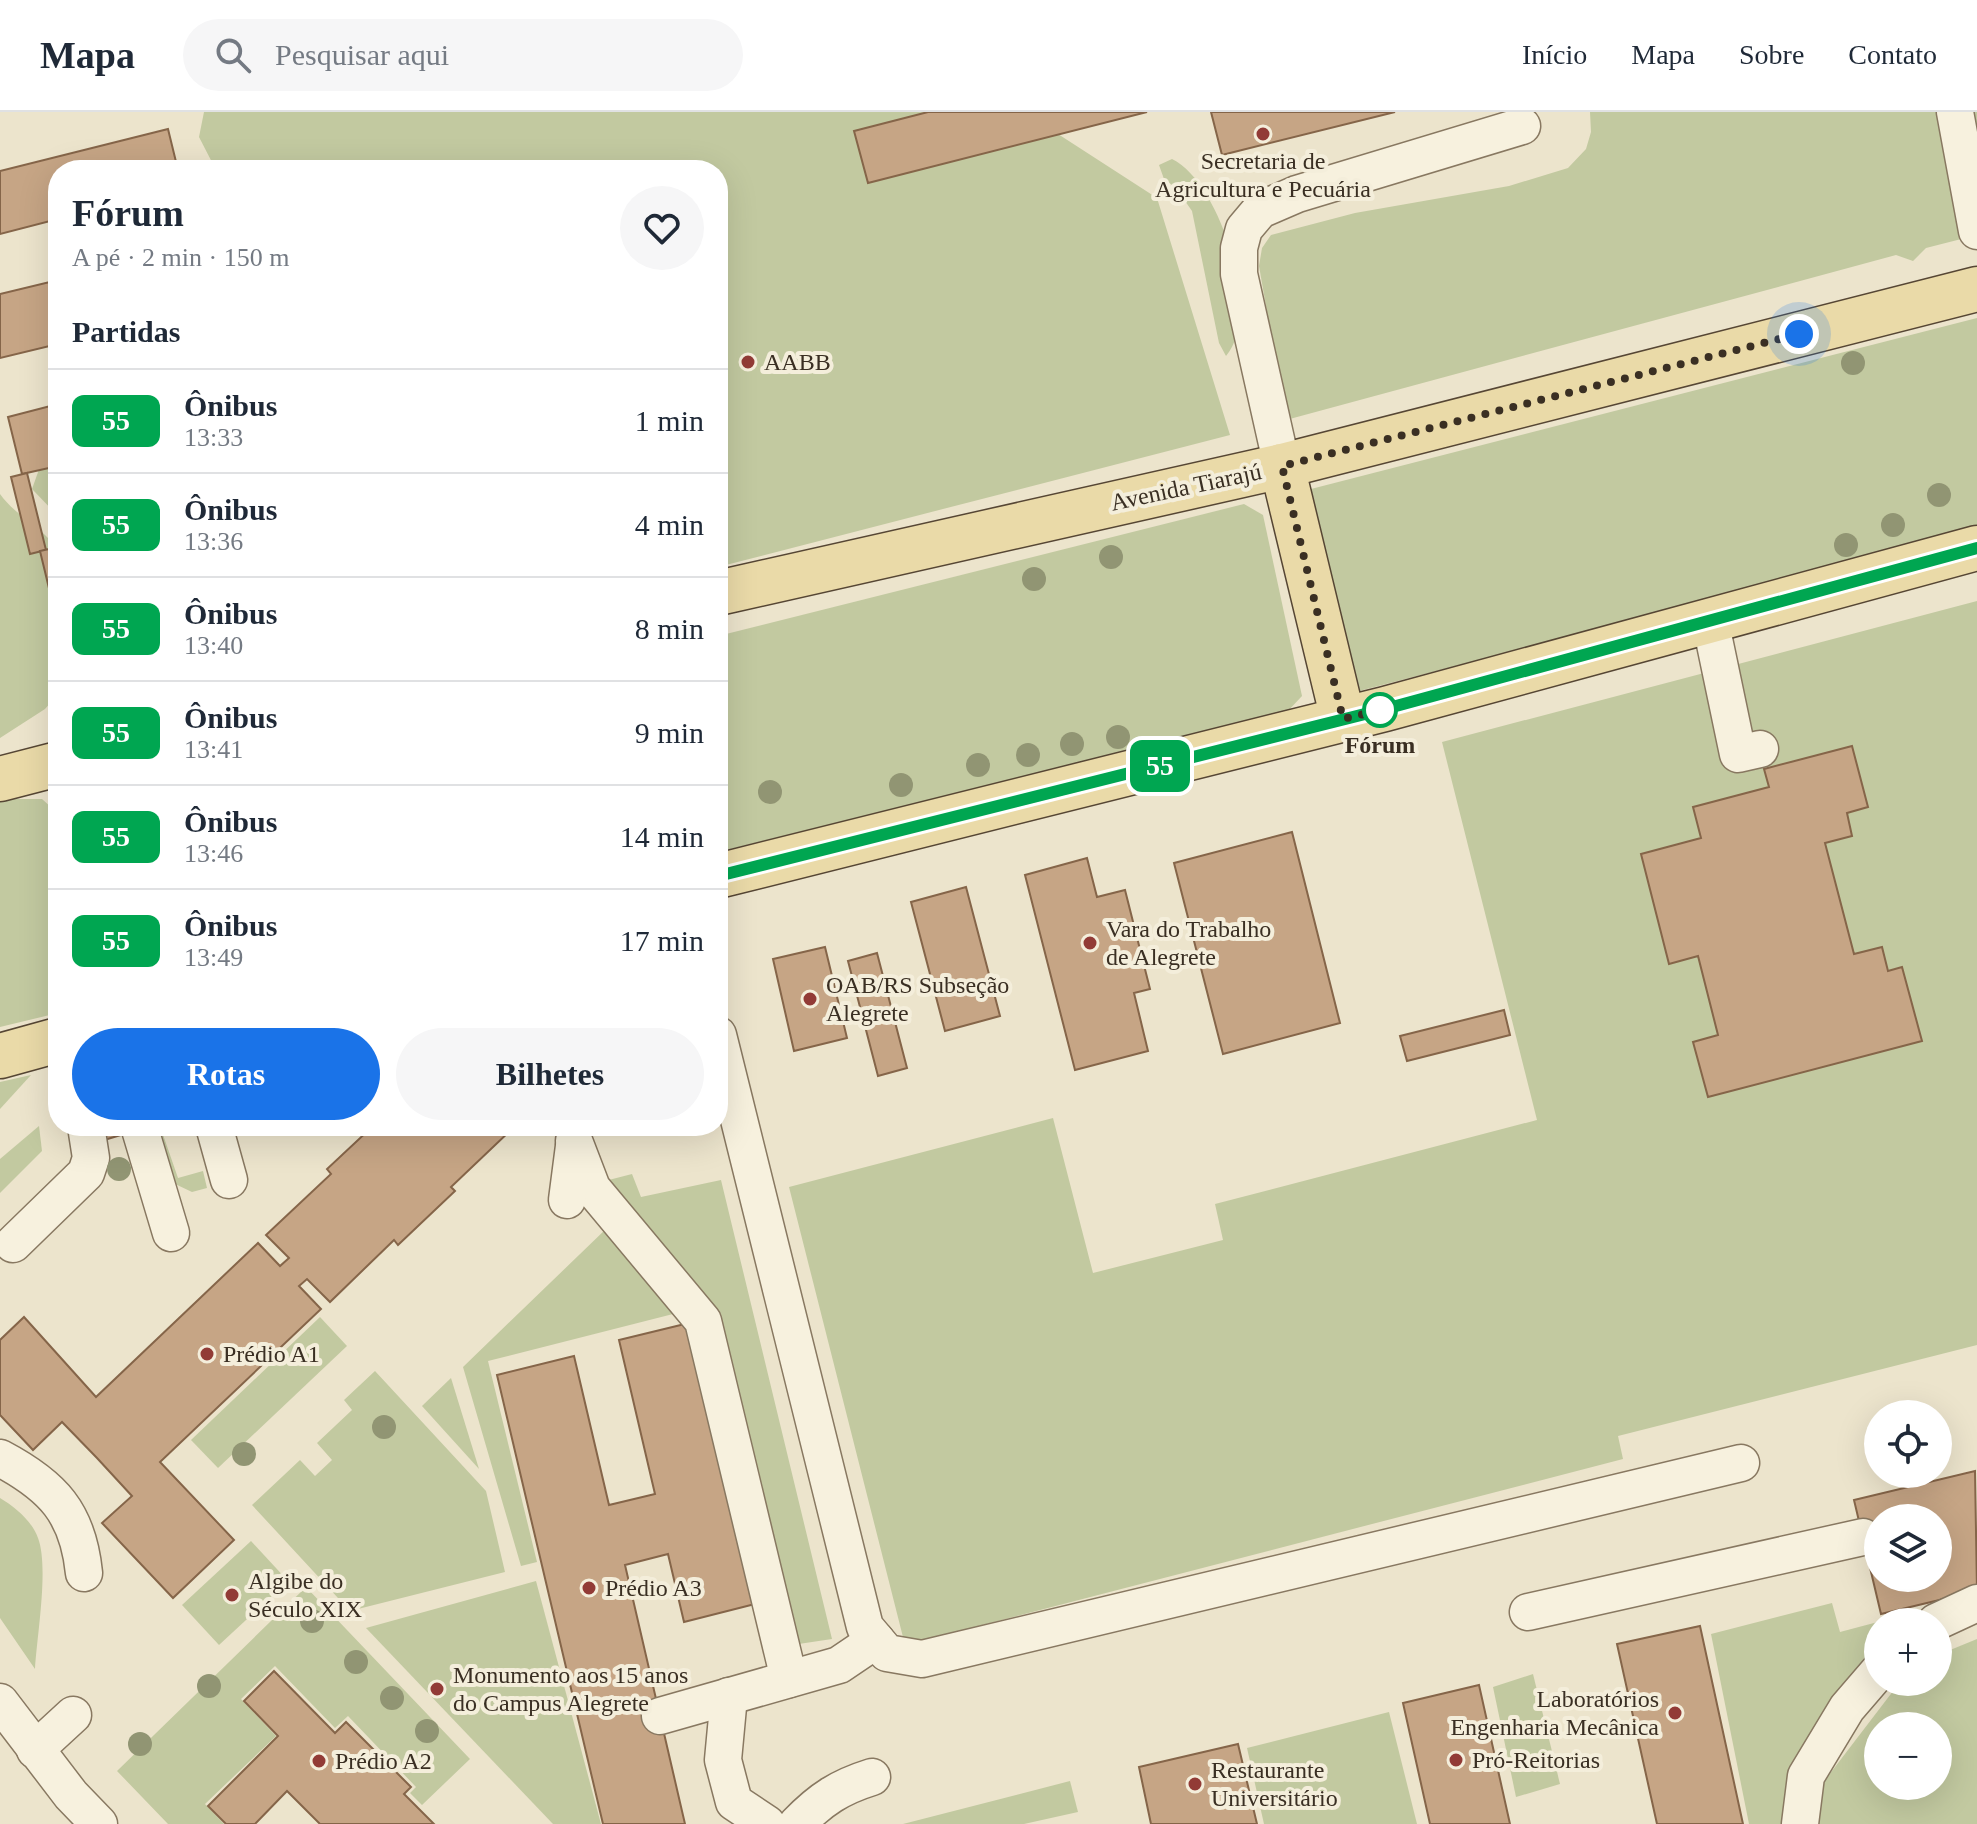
<!DOCTYPE html>
<html lang="pt">
<meta charset="utf-8">
<style>
body{margin:0;font-family:"Times New Roman",serif;background:#f6f6f7;color:#1f2937;height:100vh;display:flex;flex-direction:column;font-size:30px;white-space:nowrap}
*{box-sizing:border-box;margin:0}
p{font-size:26px;color:#747a83}
.icon{flex:none;width:44px;height:44px;fill:none;stroke:currentColor;stroke-width:2;stroke-linecap:round;stroke-linejoin:round}
.map{position:relative;flex:1;overflow:hidden}
.drawer{position:absolute;left:48px;top:48px;width:680px;height:976px;display:flex;flex-direction:column;background:#fff;border-radius:32px;box-shadow:0 8px 32px #0002}
.drawer>*{flex:none}
.badge{padding:0 16px;border-radius:12px;font-size:28px;line-height:52px}
.tools{position:absolute;left:1864px;top:1288px;display:grid;gap:16px}
.tools a{display:grid;place-items:center;width:88px;height:88px;border-radius:50%;background:#fff;box-shadow:0 8px 32px #0002;font-size:40px}
.you{position:absolute;width:40px;height:40px;margin:-20px;border:6px solid #fff;border-radius:50%;background:#1a73e8;box-shadow:0 0 0 12px #1a73e833}
.map>.badge{position:absolute;translate:-50% -50%;box-shadow:0 0 0 4px #fff}
h2{padding:0 24px;font-size:30px;line-height:72px}
.round{display:grid;place-items:center;flex:none;width:84px;height:84px;border-radius:42px;background:#f6f6f7}
.head{display:flex;align-items:center;justify-content:space-between;height:136px;padding:0 24px}
h1{font-size:38px;font-weight:600;line-height:60px}
.action{display:flex;gap:16px;margin-top:auto;padding:16px 24px}
.action a{flex:1;height:92px;border-radius:48px;background:#1a73e8;color:#fff;font-size:32px;font-weight:600;line-height:92px;text-align:center}
.action a+a{background:#f6f6f7;color:#1f2937}
ul{padding:0;list-style:none}
li{display:flex;align-items:center;gap:24px;height:104px;padding:0 24px;border-top:2px solid #e0e1e3}
li div{flex:1}
li b{display:block;font-size:30px}
li em{font-style:normal}
li .badge{min-width:88px;font-weight:700;text-align:center}
header{display:flex;align-items:center;gap:48px;box-sizing:border-box;height:112px;padding:0 40px;background:#fff;border-bottom:2px solid #e0e1e3}
header strong{font-size:38px}
nav{display:flex;gap:44px;margin-inline-start:auto;font-size:28px}
.search{width:560px;height:72px;background:#f6f6f7;display:flex;align-items:center;gap:20px;box-sizing:border-box;padding:0 28px;border-radius:44px;color:#747a83;font-size:30px}
.map>svg:first-child{display:block}
</style>
<header>
<strong>Mapa</strong>
<div class="search"><svg class="icon" aria-label="search" viewBox="0 0 24 24"><circle cx="10" cy="10" r="6"/><path d="M15 15l6 6"/></svg>Pesquisar aqui</div>
<nav><a>Início</a><a>Mapa</a><a>Sobre</a><a>Contato</a></nav>
</header>
<div class="map">
<svg width="1977" height="1712" viewBox="0 0 1977 1712">
<rect width="100%" height="100%" fill="#ece4cc"/>
<!-- green -->
<g fill="#c2c9a0" fill-rule="evenodd">
<polygon points="204,0 928,0 854,19 868,71 1058,22 1157,86 1230,323 718,455 718,58 216,58 199,25"/>
<polygon points="1590,0 1977,0 1977,123 1926,136 1913,149 1896,143 1286,308 1259,154 1262,136 1271,123 1355,101 1509,74 1568,56 1586,37 1591,20"/>
<path d="M1172 47C1219 69 1263 202 1226 244L1219 231 1192 99 1176 76 1164 67 1159 53Z"/>
<polygon points="1977,206 1977,419 1359,579 1345,569 1303,394 1311,377"/>
<polygon points="58,348 58,404 32,377 42,349"/>
<path d="M0 382C17 406 44 414 58 440V582L45 597 0 626Z"/>
<polygon points="1244,392 1263,403 1302,584 1287,600 718,740 718,524"/>
<polygon points="1977,489 1977,1233 1618,1324 1623,1347 905,1533 789,1075 1053,1006 1093,1161 1223,1128 1215,1092 1537,1008 1442,630"/>
<polygon points="0,687 42,687 53,697 50,717 58,752 58,901 0,915"/>
<polygon points="31,963 0,997 0,970"/>
<polygon points="39,1014 42,1039 0,1081 0,1047"/>
<polygon points="160,1014 178,1066 203,1059 207,1076 192,1080 173,1071 155,1016"/>
<polygon points="632,1062 641,1085 721,1068 832,1527 792,1533 712,1198 601,1070"/>
<polygon points="608,1115 677,1201 488,1249 537,1450 521,1454 463,1255"/>
<polygon points="320,1205 347,1234 218,1356 191,1328"/>
<polygon points="375,1259 486,1379 505,1460 350,1499 252,1393 300,1348 315,1364 332,1348 317,1331 352,1298 344,1288"/>
<polygon points="451,1266 479,1357 422,1294"/>
<path d="M0 1386C15 1395 32 1409 38 1426 49 1455 37 1523 35 1557L0 1506Z"/>
<polygon points="251,1429 288,1469 219,1533 182,1493"/>
<polygon points="536,1469 601,1712 553,1712 366,1516"/>
<polygon points="306,1475 470,1647 422,1693 410,1681 416,1675 348,1604 335,1616 275,1554 241,1587 276,1624 205,1692 224,1712 168,1712 117,1659"/>
<polygon points="1832,1491 1840,1520 1923,1498 1912,1510 1878,1510 1878,1546 1790,1712 1749,1712 1711,1522"/>
<path d="M1977 1527V1712H1819L1822 1672 1900 1570H1938V1543ZM1878 1614H1938V1674H1878Z"/>
<polygon points="1533,1562 1560,1672 1516,1685 1493,1575"/>
<polygon points="1389,1600 1417,1712 1264,1712 1247,1636"/>
<polygon points="1070,1669 1078,1700 1024,1712 903,1712"/>
</g>
<!-- building -->
<g fill="#c6a585" stroke="#856549" stroke-width="2" fill-rule="evenodd">
<polygon points="928,0 1147,0 868,71 854,19"/>
<polygon points="1211,0 1395,0 1222,43"/>
<polygon points="168,17 178,58 58,58 58,107 0,122 0,59"/>
<polygon points="58,168 58,232 0,246 0,182"/>
<polygon points="58,292 58,354 22,362 8,305"/>
<polygon points="27,361 46,438 30,442 11,365"/>
<polygon points="58,435 58,496 54,497 40,439"/>
<polygon points="1852,634 1868,695 1847,701 1852,724 1825,731 1854,842 1882,835 1888,859 1902,855 1922,929 1708,985 1693,930 1718,923 1698,844 1669,852 1641,742 1701,726 1693,695 1769,675 1764,657"/>
<polygon points="1292,720 1340,911 1223,942 1174,751"/>
<polygon points="1087,746 1097,785 1125,778 1150,877 1134,881 1148,939 1075,958 1025,763"/>
<polygon points="966,775 1000,904 945,919 911,790"/>
<polygon points="825,835 847,926 794,939 773,847"/>
<polygon points="877,841 907,956 878,964 848,849"/>
<polygon points="1504,898 1510,923 1407,949 1400,924"/>
<polygon points="96,1014 122,1014 124,1022 101,1029"/>
<polygon points="373,1014 515,1014 451,1075 455,1079 398,1133 394,1128 330,1190 307,1167 299,1174 321,1197 160,1350 234,1428 173,1486 102,1411 132,1384 97,1346 62,1310 33,1338 0,1303 0,1228 24,1205 96,1285 258,1131 280,1154 289,1146 266,1123 331,1062 327,1057"/>
<polygon points="689,1211 755,1492 684,1510 668,1442 625,1453 685,1712 603,1712 497,1263 574,1244 609,1393 655,1382 619,1228"/>
<path d="M1975 1359 1977 1479 1881 1502 1854 1388ZM1878 1406H1938V1466H1878Z"/>
<polygon points="1700,1514 1743,1712 1657,1712 1617,1532"/>
<polygon points="274,1559 335,1621 346,1610 411,1675 404,1682 434,1712 320,1712 287,1679 255,1712 226,1712 208,1694 278,1624 244,1589"/>
<polygon points="1479,1573 1510,1712 1430,1712 1403,1591"/>
<polygon points="1238,1632 1257,1712 1151,1712 1139,1655"/>
</g>
<g fill="none" stroke-linecap="round" stroke-linejoin="round">
<defs>
<g id="minor">
<polyline points="1955,0 1977,119"/>
<polyline points="1282,354 1239,162 1239,136 1244,117 1260,98 1297,82 1522,14"/>
<polyline points="1710,508 1738,642 1760,637"/>
<polyline points="718,923 865,1515 887,1541 922,1547 1741,1351"/>
<polyline points="139,1014 171,1121"/>
<polyline points="214,1014 229,1068"/>
<polyline points="574,1029 592,1076 703,1209 789,1567"/>
<polyline points="567,1088 574,1034"/>
<polyline points="13,1132 86,1061 91,1046 86,1014"/>
<path d="M0 1346C53 1374 78 1401 84 1461"/>
<polyline points="1528,1500 1863,1425"/>
<polyline points="1936,1510 1977,1491"/>
<polyline points="729,1584 723,1648 734,1690 767,1712"/>
<polyline points="0,1590 71,1683 99,1712"/>
<polyline points="660,1604 839,1553 876,1528"/>
<polyline points="35,1638 73,1603"/>
<path d="M797 1712C821 1687 840 1675 872 1665"/>
<polyline points="1800,1712 1806,1664 1847,1596 1878,1560"/>
</g>
<g id="major">
<polyline points="1282,354 1343,607"/>
<polyline points="718,481 1282,354 1977,177"/>
<polyline points="0,667 58,652"/>
<polyline points="718,764 1385,597 1977,436"/>
<polyline points="0,944 58,928"/>
</g>
</defs>
<!-- minor casing -->
<use href="#minor" stroke="#887861" stroke-width="39"/>
<!-- major casing -->
<use href="#major" stroke="#564634" stroke-width="47"/>
<!-- minor -->
<use href="#minor" stroke="#f7f1de" stroke-width="36"/>
<!-- major -->
<use href="#major" stroke="#eadaa8" stroke-width="44"/>
</g>
<!-- trees -->
<g fill="#919573">
<circle cx="1853" cy="251" r="12"/>
<circle cx="1939" cy="383" r="12"/>
<circle cx="1893" cy="413" r="12"/>
<circle cx="1846" cy="433" r="12"/>
<circle cx="1111" cy="445" r="12"/>
<circle cx="1034" cy="467" r="12"/>
<circle cx="1118" cy="625" r="12"/>
<circle cx="1072" cy="632" r="12"/>
<circle cx="1028" cy="643" r="12"/>
<circle cx="978" cy="653" r="12"/>
<circle cx="901" cy="673" r="12"/>
<circle cx="770" cy="680" r="12"/>
<circle cx="119" cy="1057" r="12"/>
<circle cx="384" cy="1315" r="12"/>
<circle cx="244" cy="1342" r="12"/>
<circle cx="312" cy="1509" r="12"/>
<circle cx="356" cy="1550" r="12"/>
<circle cx="209" cy="1574" r="12"/>
<circle cx="392" cy="1586" r="12"/>
<circle cx="427" cy="1619" r="12"/>
<circle cx="140" cy="1632" r="12"/>
</g>
<g fill="none" stroke-linecap="round" stroke-linejoin="round">
<defs>
<polyline id="line" points="718,764 1385,597 1977,436"/>
</defs>
<!-- line casing -->
<use href="#line" stroke="#fff" stroke-width="18"/>
<!-- line -->
<use href="#line" stroke="#00a651" stroke-width="12"/>
<!-- walk -->
<polyline stroke="#3a2f23" stroke-width="8" stroke-dasharray="0 14.4" points="1380,598 1385,597 1343,607 1282,354 1799,222"/>
</g>
<!-- markers -->
<g fill="#923b36" stroke="#f4eedb" stroke-width="3">
<circle cx="1263" cy="22" r="8"/>
<circle cx="748" cy="250" r="8"/>
<circle cx="1090" cy="831" r="8"/>
<circle cx="810" cy="887" r="8"/>
<circle cx="207" cy="1242" r="8"/>
<circle cx="589" cy="1476" r="8"/>
<circle cx="232" cy="1483" r="8"/>
<circle cx="437" cy="1577" r="8"/>
<circle cx="1675" cy="1601" r="8"/>
<circle cx="1456" cy="1648" r="8"/>
<circle cx="319" cy="1649" r="8"/>
<circle cx="1195" cy="1672" r="8"/>
</g>
<circle fill="#fff" stroke="#00a651" stroke-width="4" cx="1380" cy="598" r="16"/>
<g text-anchor="middle" dominant-baseline="central" stroke-width="8" stroke-linejoin="round" paint-order="stroke">
<!-- poi labels -->
<g font-size="24" fill="#3a2f23" stroke="#f4eedb" text-anchor="start">
<text x="1263" y="49" text-anchor="middle">Secretaria de<tspan x="1263" dy="28">Agricultura e Pecuária</tspan></text>
<text x="764" y="250">AABB</text>
<text x="1106" y="817">Vara do Trabalho<tspan x="1106" dy="28">de Alegrete</tspan></text>
<text x="826" y="873">OAB/RS Subseção<tspan x="826" dy="28">Alegrete</tspan></text>
<text x="223" y="1242">Prédio A1</text>
<text x="248" y="1469">Algibe do<tspan x="248" dy="28">Século XIX</tspan></text>
<text x="605" y="1476">Prédio A3</text>
<text x="453" y="1563">Monumento aos 15 anos<tspan x="453" dy="28">do Campus Alegrete</tspan></text>
<text x="1659" y="1587" text-anchor="end">Laboratórios<tspan x="1659" dy="28">Engenharia Mecânica</tspan></text>
<text x="1472" y="1648">Pró-Reitorias</text>
<text x="335" y="1649">Prédio A2</text>
<text x="1211" y="1658">Restaurante<tspan x="1211" dy="28">Universitário</tspan></text>
</g>
<!-- street labels -->
<g font-size="24" fill="#3a2f23" stroke="#f4eedb">
<text transform="translate(1186 375) rotate(-12)">Avenida Tiarajú</text>
</g>
<!-- stop labels -->
<g font-size="24" font-weight="bold" fill="#3a2f23" stroke="#f4eedb">
<text x="1380" y="633">Fórum</text>
</g>
</g>
</svg>
<div class="tools">
<a><svg class="icon" aria-label="locate" viewBox="0 0 24 24"><circle cx="12" cy="12" r="6"/><path d="M12 2v4M12 18v4M2 12h4M18 12h4"/></svg></a>
<a><svg class="icon" aria-label="layers" viewBox="0 0 24 24"><path d="M12 4l9 5-9 5-9-5zM3 14l9 5 9-5"/></svg></a>
<a>+</a>
<a>−</a>
</div>
<div class="you" style="left:1799px;top:222px"></div>
<b class="badge" style="left:1160px;top:654px;background:#00a651;color:#fff">55</b>
<section class="drawer">
<div class="head"><div><h1>Fórum</h1><p>A pé · 2 min · 150 m</p></div><a class="round"><svg class="icon" aria-label="heart" viewBox="0 0 24 24"><path d="M12 20l-8-8c-3-5 5-10 8-4 3-6 11-1 8 4z"/></svg></a></div>
<h2>Partidas</h2>
<ul>
<li><span class="badge" style="background:#00a651;color:#fff">55</span><div><b>Ônibus</b><p>13:33</p></div><em>1 min</em></li>
<li><span class="badge" style="background:#00a651;color:#fff">55</span><div><b>Ônibus</b><p>13:36</p></div><em>4 min</em></li>
<li><span class="badge" style="background:#00a651;color:#fff">55</span><div><b>Ônibus</b><p>13:40</p></div><em>8 min</em></li>
<li><span class="badge" style="background:#00a651;color:#fff">55</span><div><b>Ônibus</b><p>13:41</p></div><em>9 min</em></li>
<li><span class="badge" style="background:#00a651;color:#fff">55</span><div><b>Ônibus</b><p>13:46</p></div><em>14 min</em></li>
<li><span class="badge" style="background:#00a651;color:#fff">55</span><div><b>Ônibus</b><p>13:49</p></div><em>17 min</em></li>
</ul>
<div class="action"><a>Rotas</a><a>Bilhetes</a></div>
</section>
</div>
